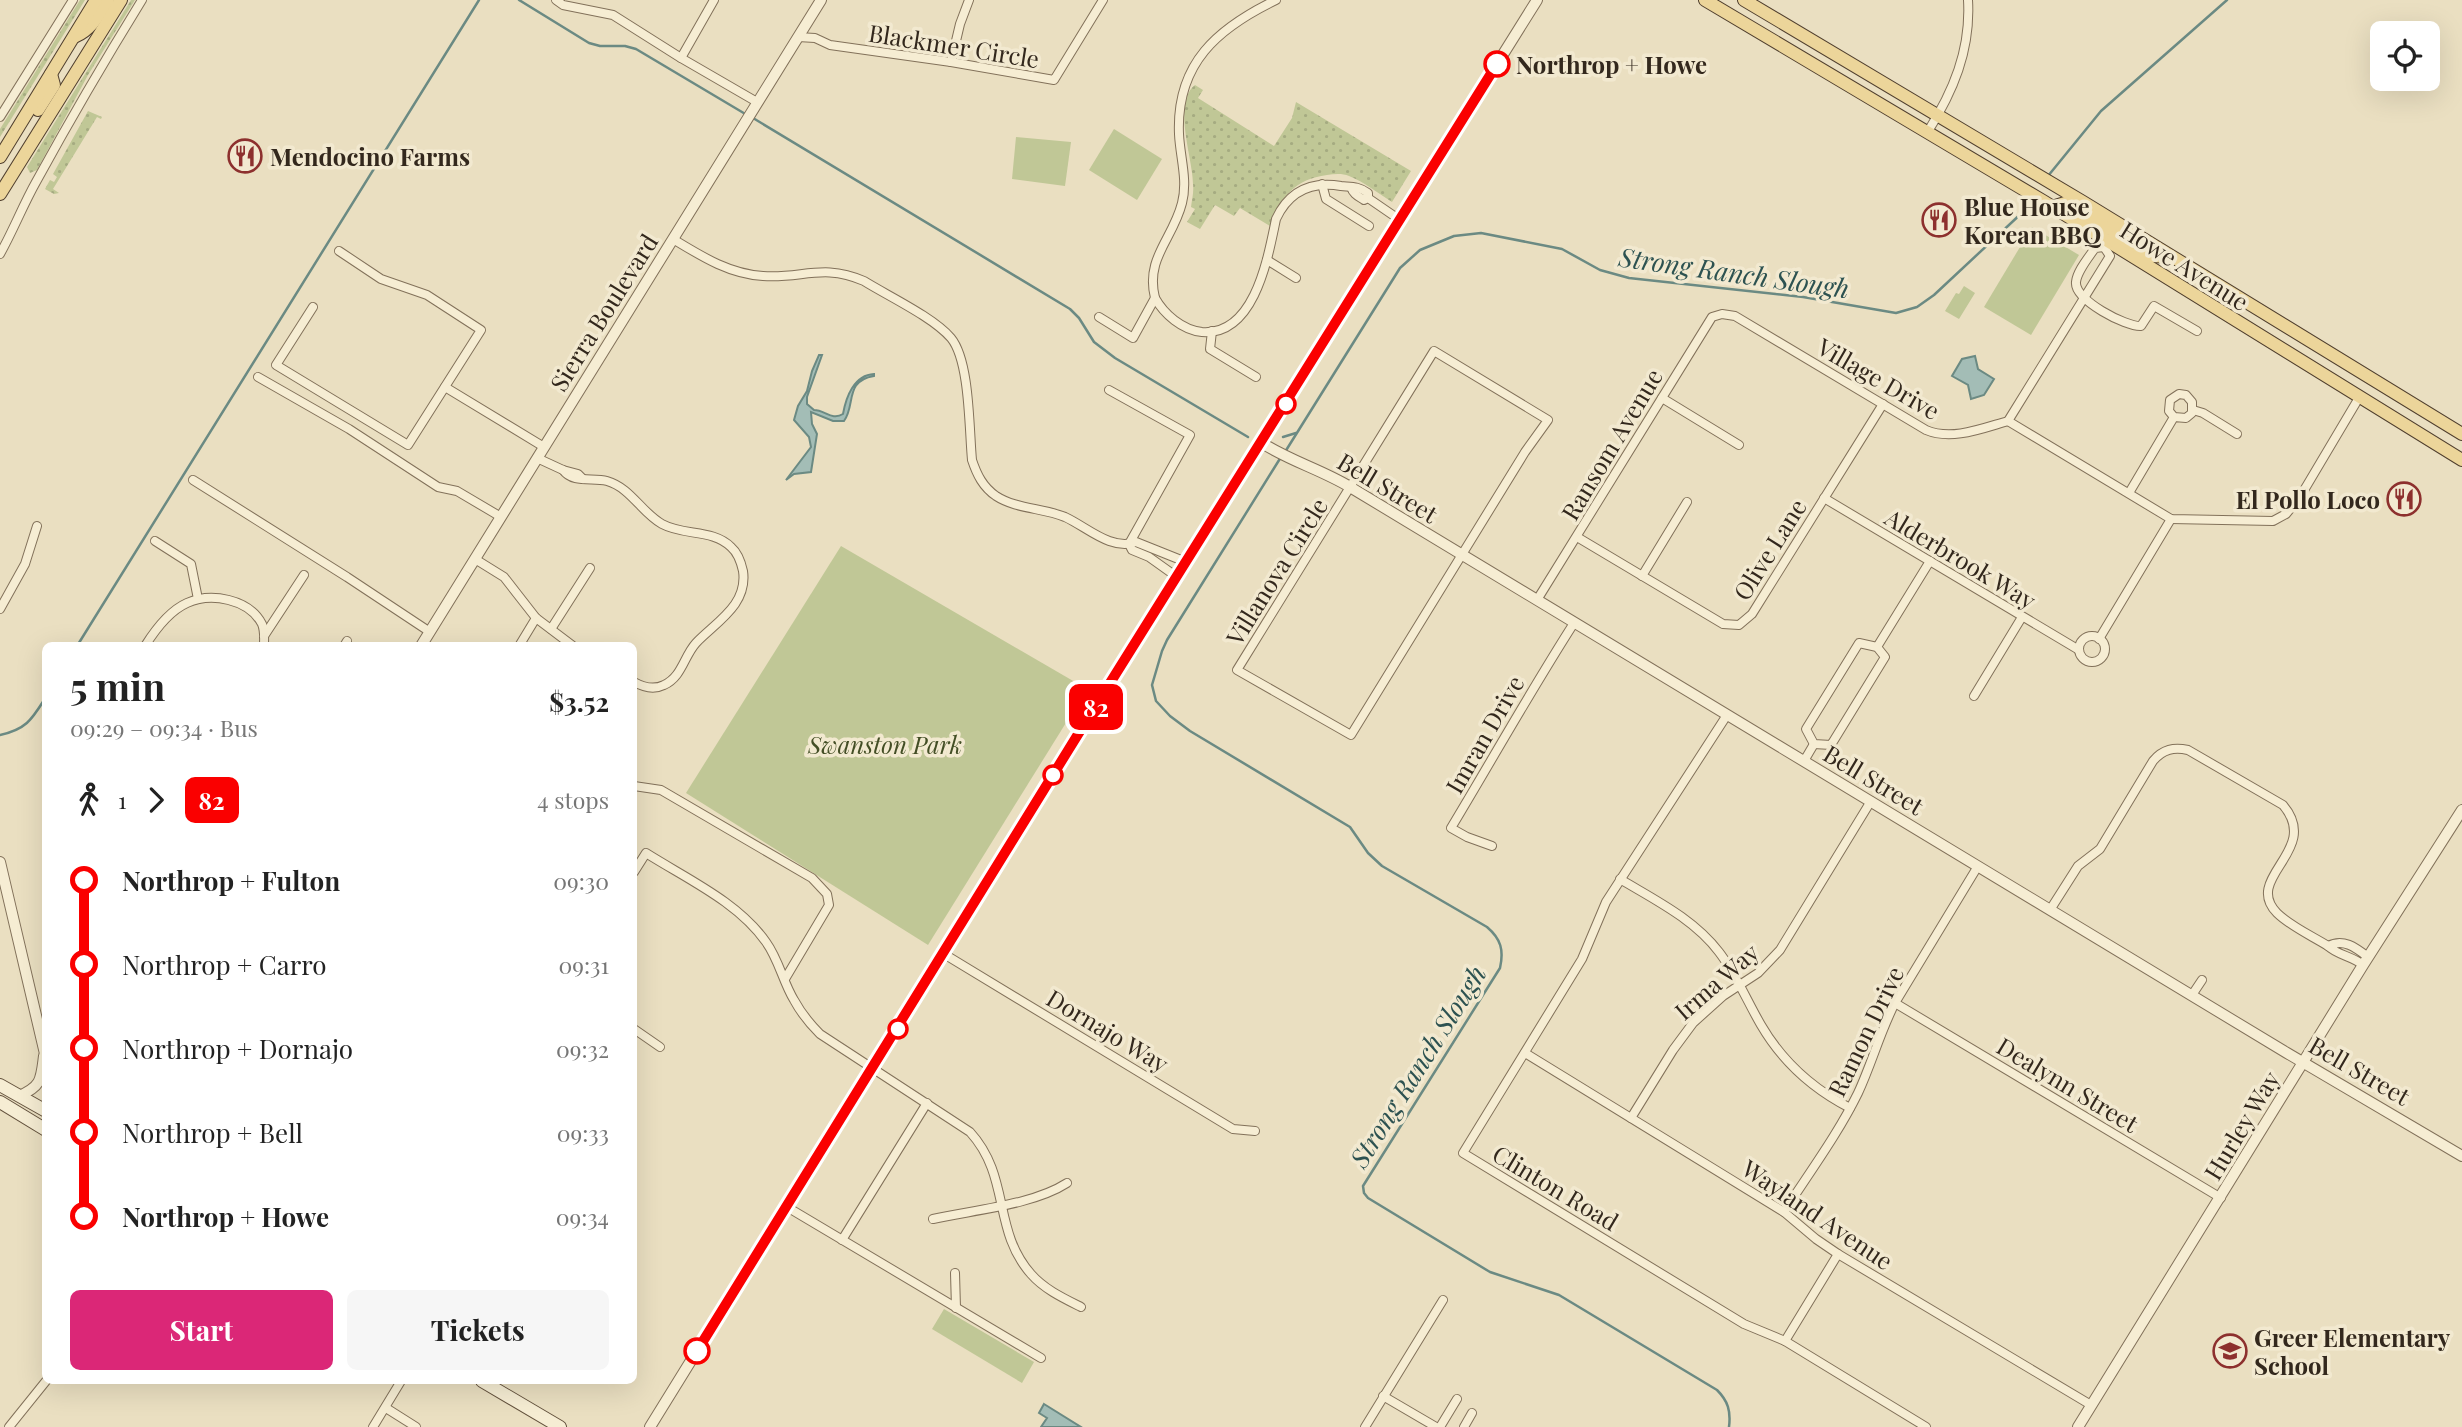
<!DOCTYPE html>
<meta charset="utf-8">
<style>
body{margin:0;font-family:"Playfair Display",serif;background:#f6f6f6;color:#222;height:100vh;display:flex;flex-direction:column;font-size:26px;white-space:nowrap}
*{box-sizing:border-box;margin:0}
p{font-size:23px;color:#767676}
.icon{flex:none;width:38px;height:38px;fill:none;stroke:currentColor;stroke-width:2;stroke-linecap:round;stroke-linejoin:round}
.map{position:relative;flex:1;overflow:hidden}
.drawer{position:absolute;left:42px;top:642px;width:595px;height:742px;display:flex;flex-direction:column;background:#fff;border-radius:10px;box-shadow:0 7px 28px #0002}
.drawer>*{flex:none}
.badge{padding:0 14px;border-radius:10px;font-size:24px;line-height:46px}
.buttons{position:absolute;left:2370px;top:21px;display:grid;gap:14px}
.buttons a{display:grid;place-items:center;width:70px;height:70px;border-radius:10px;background:#fff;box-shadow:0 7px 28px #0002;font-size:35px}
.map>.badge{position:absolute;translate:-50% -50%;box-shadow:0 0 0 4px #fff}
.legs{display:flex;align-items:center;gap:10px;height:77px;padding:0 28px;font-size:23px}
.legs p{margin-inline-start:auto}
.head{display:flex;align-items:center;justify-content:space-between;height:119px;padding:0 28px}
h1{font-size:38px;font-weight:700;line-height:52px}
.action{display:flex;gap:14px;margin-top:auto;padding:14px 28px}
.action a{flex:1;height:80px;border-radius:10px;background:#db2777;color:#fff;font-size:28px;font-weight:700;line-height:80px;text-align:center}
.action a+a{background:#f6f6f6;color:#222}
ul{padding:0 28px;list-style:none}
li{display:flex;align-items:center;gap:24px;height:84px;font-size:26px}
li i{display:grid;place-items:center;width:10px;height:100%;margin:0 9px;background:currentColor}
li i::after{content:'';width:18px;height:18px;margin:-9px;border:5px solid;border-radius:50%;background:#fff}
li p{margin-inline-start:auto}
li:first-child i{background:linear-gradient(#0000 50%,currentColor 0)}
li:last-child i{background:linear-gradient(currentColor 50%,#0000 0)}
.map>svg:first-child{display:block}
</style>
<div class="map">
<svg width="2462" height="1427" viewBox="0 0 2462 1427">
<defs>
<pattern id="grass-dots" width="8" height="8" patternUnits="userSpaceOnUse" patternTransform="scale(1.75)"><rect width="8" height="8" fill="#c0c796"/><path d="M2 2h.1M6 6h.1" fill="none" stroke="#a5ab81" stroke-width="1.8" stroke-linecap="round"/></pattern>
</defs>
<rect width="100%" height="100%" fill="#eadfc1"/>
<!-- grass -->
<g fill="url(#grass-dots)">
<polygon points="80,0 85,0 0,137 0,129"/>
<polygon points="131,0 135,0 88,75 37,170 30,173 27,167"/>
<path d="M1195 85 1203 90 1198 98 1274 146 1292 118 1296 102 1411 171 1392 202C1378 193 1364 182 1349 176 1342 173 1334 174 1327 175 1295 179 1281 197 1270 226L1240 208 1234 216 1215 205 1200 229 1187 222 1195 209 1191 207C1192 199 1194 192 1193 184 1193 159 1172 103 1195 85Z"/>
<polygon points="88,111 102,117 101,119 97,117 53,189 59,193 54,194 45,189 50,180 54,182 57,177 53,174"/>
</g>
<!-- green -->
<g fill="#c0c796">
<polygon points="1114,129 1162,159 1137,200 1089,170"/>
<polygon points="1016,137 1071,142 1065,186 1012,179"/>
<polygon points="2032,227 2079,255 2031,335 1984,307"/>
<polygon points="1964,286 1975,293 1959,319 1945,311 1956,293 1959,294"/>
<polygon points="841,546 1087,689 928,945 686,793"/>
<polygon points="944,1309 1034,1362 1022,1383 932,1329"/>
</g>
<!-- water -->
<g fill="#a3bdb6" stroke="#6b8a83" stroke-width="2">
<path d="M819 355H822L807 397V404L814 410C825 410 832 421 843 414 846 397 854 375 874 374V376C844 381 856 405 844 421H833L811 412 812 424 817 434 811 472 794 474 786 480 811 447 809 437 794 420 798 406 807 391 812 371Z"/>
<polygon points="1975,356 1978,369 1994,379 1984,395 1971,399 1968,385 1952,376 1962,359"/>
<polygon points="1044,1404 1081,1427 1041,1427 1047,1418 1039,1413"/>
</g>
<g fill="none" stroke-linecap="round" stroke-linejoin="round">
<!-- stream -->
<g stroke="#6b8a83" stroke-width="2.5">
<polyline points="519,0 589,43 600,46 625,46 636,49 747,115"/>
<polyline points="753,118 1070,309 1079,318 1094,342 1115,358 1248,437"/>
<polyline points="2048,176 2101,111 2227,0"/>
<polyline points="1283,437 1296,433"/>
<polyline points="1285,452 1400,268 1420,250 1454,236 1481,233 1562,249 1600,270 1629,278 1803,297 1896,313 1917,307 1934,295 2025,210 2033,199"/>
<path d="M1281 457 1167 640 1162 651 1152 685 1156 701 1170 716 1190 731 1350 827 1368 853 1382 866 1487 927C1501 939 1504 950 1500 968L1363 1186 1364 1193 1368 1198 1490 1272 1559 1295 1717 1390C1728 1401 1731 1411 1729 1427"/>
<polyline points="77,646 479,0"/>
<path d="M0 735C27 729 32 719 46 697"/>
</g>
<defs>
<g id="minor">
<polyline points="556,0 563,5 613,15 681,58 757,102"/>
<polyline points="798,37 815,38 830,45 951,62 1054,80 1103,0"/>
<polyline points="681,58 714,0"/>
<polyline points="951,62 960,24 969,0"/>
<polyline points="0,117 73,0"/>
<path d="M1927 133C1953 92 1971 50 1968 0"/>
<polyline points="1322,184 1326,199 1369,226"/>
<path d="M1351 187C1353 194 1358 196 1364 200L1368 198 1400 220"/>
<path d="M673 239C701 256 729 274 763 276 802 279 823 263 864 281 888 296 933 317 951 338 970 361 969 429 972 460 977 475 983 487 996 496 1016 509 1043 508 1065 517 1087 527 1111 551 1136 542L1186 562"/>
<path d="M2104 247 2095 248C2089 257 2077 271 2076 282 2074 300 2126 327 2141 326L2154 306 2197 331"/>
<path d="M0 254C13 231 23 205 36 182 70 120 105 60 142 0"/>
<polyline points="1267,260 1296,278"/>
<path d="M1155 298C1164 314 1182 330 1202 332 1255 336 1268 257 1276 219 1289 191 1311 181 1341 186 1352 187 1358 186 1368 193V198"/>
<polyline points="313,307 276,365 408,445 481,330 427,295 381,279 339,251"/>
<path d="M1099 317 1133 338 1155 298C1145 258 1173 239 1182 203 1188 180 1180 157 1179 134 1176 63 1218 28 1276 0"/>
<polyline points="1212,331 1210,349 1256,377"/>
<polygon points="1434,351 1548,420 1525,452 1351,735 1237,670"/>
<polyline points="258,377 349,429 438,487 457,491 501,517"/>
<polyline points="445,387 544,447"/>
<polyline points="1109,390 1190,435 1129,544"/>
<polyline points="1662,398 1739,445"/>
<polyline points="2193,410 2203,413 2237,434"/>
<polyline points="2008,421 2171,519 2273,521 2286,514 2300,497 2360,396"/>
<polyline points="537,458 563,470 578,474 583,479"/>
<path d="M563 470C573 484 593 477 607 481 631 488 641 512 662 524 684 536 713 529 731 547 738 553 741 562 743 571 748 605 716 622 696 643 684 656 682 677 664 685 654 690 643 687 634 682"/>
<polyline points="193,480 347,577 430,632"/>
<polyline points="2129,493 2174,417 2186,418 2192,413 2192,402 2186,395 2179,394 2170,400 2169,411 2174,417"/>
<polyline points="1824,498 2079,650"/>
<polyline points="1577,537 1723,624 1739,625 1752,614 1883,404"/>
<polyline points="155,541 191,564 198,599"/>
<polyline points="1129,544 1132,550 1149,557 1177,577"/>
<polyline points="475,559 504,577 536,618 573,646"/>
<polyline points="1642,576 1687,502"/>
<path d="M1537 600 1712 317 1722 314 1735 316 1926 430C1952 441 1983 428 2008 421L2110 256 2104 247"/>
<polyline points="0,609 25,564 37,526"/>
<polyline points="551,629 590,568"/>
<polyline points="264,636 304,575"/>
<circle cx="2092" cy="649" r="13"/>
<polyline points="2099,639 2171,519"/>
<polygon points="1859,643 1877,647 1885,657 1831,745 1814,744 1806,729"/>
<path d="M145 646C155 630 169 611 187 603 211 592 249 599 262 624 265 631 264 638 264 646"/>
<polyline points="344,646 347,641"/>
<polyline points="519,646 536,618"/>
<polyline points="1877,647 1930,561"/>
<polyline points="1974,696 2022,617"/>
<polyline points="1727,715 1606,902 1582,959 1463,1153 1744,1324 1785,1341 1926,1427"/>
<polyline points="1804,761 1814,744"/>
<polyline points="634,786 661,790 812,878 827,894 829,905 785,979"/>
<path d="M1492 846 1467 837 1451 828C1492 760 1531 690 1574 623"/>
<path d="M634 872 646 853C687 879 738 902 766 942 779 960 783 982 794 1000 801 1013 810 1024 820 1034L970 1132C1011 1177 992 1230 1031 1274 1044 1289 1063 1298 1081 1307"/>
<path d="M1620 879C1655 900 1694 919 1719 952 1736 974 1747 1001 1761 1025 1782 1061 1813 1089 1850 1108"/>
<path d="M2050 910 2078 866 2100 849 2153 761C2163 749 2174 747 2188 750L2283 805C2322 851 2242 877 2277 913 2290 926 2312 936 2328 946"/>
<polyline points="944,954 1233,1129 1255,1131"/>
<path d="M2363 965C2352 956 2337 955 2328 946 2343 938 2355 947 2368 957"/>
<polyline points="2192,995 2202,980"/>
<polyline points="1895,1003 2221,1198"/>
<polyline points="634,1029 660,1047"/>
<polyline points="1525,1053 1784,1212 1816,1239 1838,1254 2091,1405"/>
<polyline points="1631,1118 1673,1050 1693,1023 1723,996 1758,973 1780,950 1871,801"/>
<polyline points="787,1207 1041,1358"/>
<path d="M1784 1212C1809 1173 1838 1134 1858 1093 1872 1063 1880 1032 1895 1003L1978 866"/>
<path d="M933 1219C973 1210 1033 1205 1067 1183"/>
<polyline points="842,1240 927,1103"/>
<polyline points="955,1273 956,1308"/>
<polyline points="1785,1341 1838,1254"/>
<polyline points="1383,1396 1436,1427"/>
<polyline points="386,1408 416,1427"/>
<polyline points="9,1427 46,1381"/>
<polyline points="373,1427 401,1381"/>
<polyline points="1365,1427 1443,1300"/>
<polyline points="1440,1427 1457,1399"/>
<polyline points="1464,1427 1472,1413"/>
</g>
<g id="tertiary">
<path d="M1262 443C1290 461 1322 470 1350 487L2287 1053 2462 1156"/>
<polyline points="421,646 821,0"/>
<polyline points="0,862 46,1058"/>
<path d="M19 1096C42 1086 41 1079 44 1056"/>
<polyline points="650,1427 1085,723 1537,0"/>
<polyline points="2078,1427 2363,965 2462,810"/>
</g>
<g id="secondary">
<polyline points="0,1085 46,1111"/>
<polyline points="0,1102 46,1130"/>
<polyline points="482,1381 560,1427"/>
</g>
<g id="primary">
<polyline points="1705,0 2043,201 2462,460"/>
<polyline points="1744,0 2083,202 2462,434"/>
<path d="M76 36C92 29 99 14 108 0"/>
<polyline points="38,110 54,85 51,74"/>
<polyline points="0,157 96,0"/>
<polyline points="0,194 121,0"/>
<polyline points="2052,207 2065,203 2106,228 2119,229 2123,227"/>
<polyline points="2109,241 2116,236 2120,237 2152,256 2171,257"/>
</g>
</defs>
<!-- minor casing -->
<use href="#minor" stroke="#82715a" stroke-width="10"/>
<!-- tertiary casing -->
<use href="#tertiary" stroke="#82715a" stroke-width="12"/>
<!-- secondary casing -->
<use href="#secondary" stroke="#64523d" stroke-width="14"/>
<!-- primary casing -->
<use href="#primary" stroke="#503f2e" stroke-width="14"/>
<!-- minor -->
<use href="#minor" stroke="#f6edd3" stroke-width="8"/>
<!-- tertiary -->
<use href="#tertiary" stroke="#f6edd3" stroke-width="10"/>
<!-- secondary -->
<use href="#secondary" stroke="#f6edd3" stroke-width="12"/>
<!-- primary -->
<use href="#primary" stroke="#ecd59a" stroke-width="12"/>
</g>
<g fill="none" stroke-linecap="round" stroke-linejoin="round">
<defs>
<polyline id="line-1" points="697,1351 1085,723 1497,64"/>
</defs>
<!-- line-1 casing -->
<use href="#line-1" stroke="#fff" stroke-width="16"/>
<!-- line-1 -->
<use href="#line-1" stroke="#fa0000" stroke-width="10"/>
</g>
<!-- icons -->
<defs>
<symbol id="restaurant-ring" viewBox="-11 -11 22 22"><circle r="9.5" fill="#f2e9d0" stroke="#8d302e" stroke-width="1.5"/><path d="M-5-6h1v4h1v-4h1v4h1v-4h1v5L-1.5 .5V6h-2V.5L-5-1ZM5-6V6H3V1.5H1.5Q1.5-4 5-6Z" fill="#8d302e"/></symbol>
<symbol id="school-ring" viewBox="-11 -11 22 22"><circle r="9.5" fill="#f2e9d0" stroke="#8d302e" stroke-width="1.5"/><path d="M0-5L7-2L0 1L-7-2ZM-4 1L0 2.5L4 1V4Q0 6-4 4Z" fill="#8d302e"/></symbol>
</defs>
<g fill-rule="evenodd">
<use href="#restaurant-ring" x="226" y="137" width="38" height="38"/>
<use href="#restaurant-ring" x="1920" y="201" width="38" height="38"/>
<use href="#restaurant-ring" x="2385" y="480" width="38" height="38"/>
<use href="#school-ring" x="2211" y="1332" width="38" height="38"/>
</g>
<!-- markers -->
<g fill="#fff" stroke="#fa0000" stroke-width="3.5">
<circle cx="1497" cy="64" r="12"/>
<circle cx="1286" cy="404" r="9"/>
<circle cx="1053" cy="775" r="9"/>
<circle cx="898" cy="1029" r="9"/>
<circle cx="697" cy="1351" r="12"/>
</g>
<g text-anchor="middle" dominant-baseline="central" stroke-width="7" stroke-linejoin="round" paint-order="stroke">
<!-- street labels -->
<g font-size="24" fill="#33281d" stroke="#f2e9d0">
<text transform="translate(954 45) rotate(9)">Blackmer Circle</text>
<text transform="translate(2185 265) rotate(32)">Howe Avenue</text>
<text transform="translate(603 312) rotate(-58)">Sierra Boulevard</text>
<text transform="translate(1879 378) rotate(30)">Village Drive</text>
<text transform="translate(1611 444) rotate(-59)">Ransom Avenue</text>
<text transform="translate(1388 487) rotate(31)">Bell Street</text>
<text transform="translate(1769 549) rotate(-58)">Olive Lane</text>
<text transform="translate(1961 558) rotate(31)">Alderbrook Way</text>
<text transform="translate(1276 571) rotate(-58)">Villanova Circle</text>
<text transform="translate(1484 734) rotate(-60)">Imran Drive</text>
<text transform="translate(1874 779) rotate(31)">Bell Street</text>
<text transform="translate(1716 981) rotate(-41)">Irma Way</text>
<text transform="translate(1108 1030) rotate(31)">Dornajo Way</text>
<text transform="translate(1865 1031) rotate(-64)">Ramon Drive</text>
<text transform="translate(2360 1070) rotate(30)">Bell Street</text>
<text transform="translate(2068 1084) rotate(31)">Dealynn Street</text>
<text transform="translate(2241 1125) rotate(-59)">Hurley Way</text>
<text transform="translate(1556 1187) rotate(31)">Clinton Road</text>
<text transform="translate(1818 1214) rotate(34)">Wayland Avenue</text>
</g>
<!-- stop labels -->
<g font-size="24" font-weight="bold" fill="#33281d" stroke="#f2e9d0" text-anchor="start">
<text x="1516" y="64">Northrop + Howe</text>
</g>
<!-- poi labels -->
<g font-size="24" font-weight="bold" fill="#33281d" stroke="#f2e9d0" text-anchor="start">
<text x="270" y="156">Mendocino Farms</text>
<text x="1964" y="206">Blue House<tspan x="1964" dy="28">Korean BBQ</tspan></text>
<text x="2380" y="499" text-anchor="end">El Pollo Loco</text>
<text x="2254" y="1337">Greer Elementary<tspan x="2254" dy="28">School</tspan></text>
</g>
<!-- park labels -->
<g font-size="24" font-style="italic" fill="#434e25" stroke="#f2e9d0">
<text x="885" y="744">Swanston Park</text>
</g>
<!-- water labels -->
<g font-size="26" font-style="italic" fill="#2d5251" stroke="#f2e9d0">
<text transform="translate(1734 272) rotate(8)">Strong Ranch Slough</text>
<text transform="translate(1417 1066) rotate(-58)">Strong Ranch Slough</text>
</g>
</g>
</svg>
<div class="buttons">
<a><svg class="icon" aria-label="locate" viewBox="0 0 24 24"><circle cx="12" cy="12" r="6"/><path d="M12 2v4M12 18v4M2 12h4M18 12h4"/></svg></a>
</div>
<b class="badge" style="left:1096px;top:707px;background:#fa0000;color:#fff">82</b>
<section class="drawer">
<div class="head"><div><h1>5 min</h1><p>09:29 – 09:34 · Bus</p></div><b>$3.52</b></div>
<div class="legs"><svg class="icon" aria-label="walk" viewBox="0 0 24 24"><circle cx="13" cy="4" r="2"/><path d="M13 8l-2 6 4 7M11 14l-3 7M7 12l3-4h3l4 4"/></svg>1<svg class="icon" aria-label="forward" viewBox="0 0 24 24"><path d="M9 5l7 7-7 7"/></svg><b class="badge" style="background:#fa0000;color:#fff">82</b><p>4 stops</p></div>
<ul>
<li><i style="color:#fa0000"></i><b>Northrop + Fulton</b><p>09:30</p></li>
<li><i style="color:#fa0000"></i><span>Northrop + Carro</span><p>09:31</p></li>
<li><i style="color:#fa0000"></i><span>Northrop + Dornajo</span><p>09:32</p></li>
<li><i style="color:#fa0000"></i><span>Northrop + Bell</span><p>09:33</p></li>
<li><i style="color:#fa0000"></i><b>Northrop + Howe</b><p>09:34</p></li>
</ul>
<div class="action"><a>Start</a><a>Tickets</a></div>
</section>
</div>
